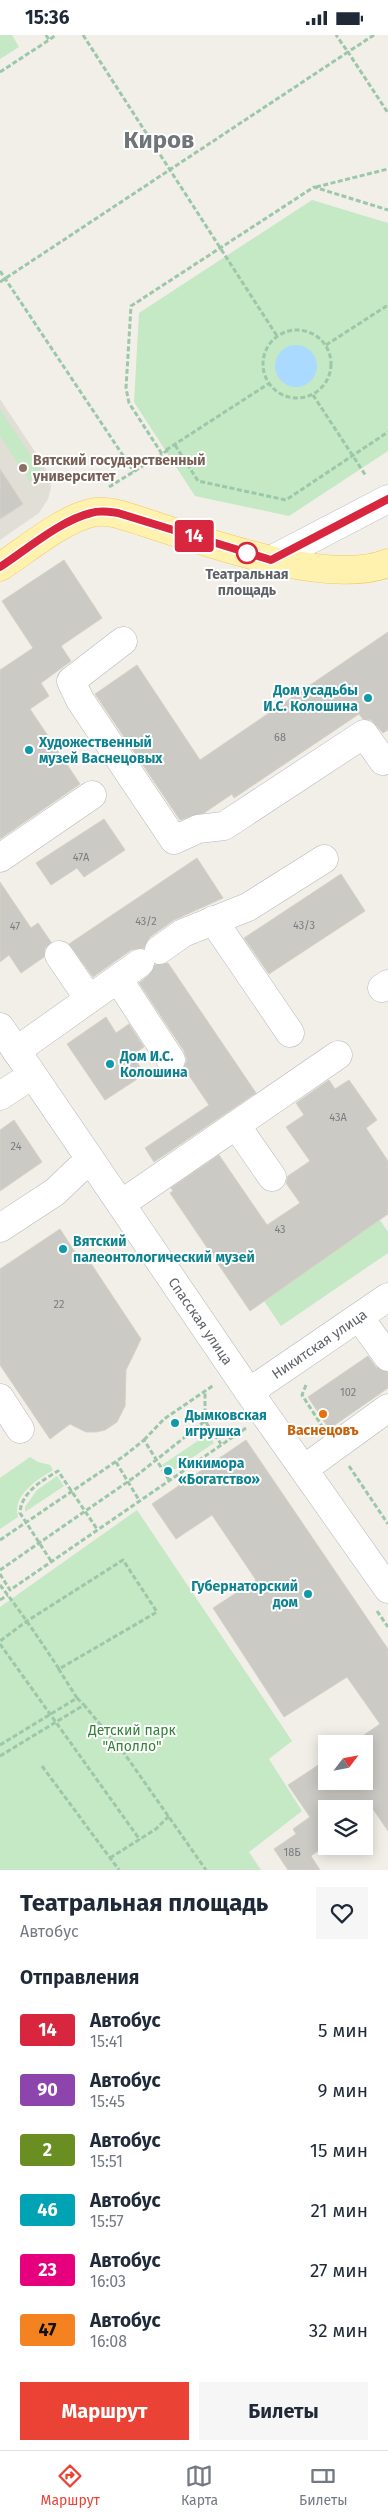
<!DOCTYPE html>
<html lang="ru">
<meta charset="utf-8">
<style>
body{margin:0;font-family:"Fira Sans",sans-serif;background:#f6f6f7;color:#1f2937;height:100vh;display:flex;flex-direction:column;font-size:19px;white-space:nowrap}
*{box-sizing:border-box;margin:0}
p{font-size:16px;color:#747a83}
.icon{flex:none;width:28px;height:28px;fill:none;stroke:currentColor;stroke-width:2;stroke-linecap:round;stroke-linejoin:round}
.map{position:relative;height:1835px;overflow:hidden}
.details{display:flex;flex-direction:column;background:#fff;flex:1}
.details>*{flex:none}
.badge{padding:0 10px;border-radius:4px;font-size:18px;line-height:32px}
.needle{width:32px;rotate:58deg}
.buttons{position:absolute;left:318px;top:1700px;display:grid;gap:10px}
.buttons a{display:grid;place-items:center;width:55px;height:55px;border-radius:0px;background:#fff;box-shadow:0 2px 12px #0003;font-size:25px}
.map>.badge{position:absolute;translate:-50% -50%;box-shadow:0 0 0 2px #fff}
h2{padding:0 20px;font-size:19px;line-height:45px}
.round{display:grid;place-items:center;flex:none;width:52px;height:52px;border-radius:0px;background:#f6f6f7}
.overview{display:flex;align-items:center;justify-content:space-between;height:85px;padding:0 20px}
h1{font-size:24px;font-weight:700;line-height:38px}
.button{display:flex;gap:10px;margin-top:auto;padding:10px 20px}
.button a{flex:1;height:58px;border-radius:0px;background:#ea4335;color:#fff;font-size:20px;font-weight:700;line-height:58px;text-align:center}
.button a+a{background:#f6f6f7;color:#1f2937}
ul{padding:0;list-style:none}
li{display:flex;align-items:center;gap:15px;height:60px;padding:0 20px}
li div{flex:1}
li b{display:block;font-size:19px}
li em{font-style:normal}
li .badge{min-width:55px;font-weight:700;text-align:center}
.status{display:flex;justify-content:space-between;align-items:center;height:35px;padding:0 25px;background:#fff;direction:ltr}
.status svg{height:14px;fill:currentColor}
.tabs{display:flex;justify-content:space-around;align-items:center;height:70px;border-top:1px solid #e0e1e3;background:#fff;font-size:14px;color:#747a83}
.tabs a{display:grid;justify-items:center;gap:2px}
.tabs .on{color:#ea4335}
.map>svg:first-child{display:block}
</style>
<div class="status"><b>15:36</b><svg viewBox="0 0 49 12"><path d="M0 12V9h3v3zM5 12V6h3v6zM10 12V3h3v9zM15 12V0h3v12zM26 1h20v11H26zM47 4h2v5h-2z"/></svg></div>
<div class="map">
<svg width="388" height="1835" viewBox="0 0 388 1835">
<rect width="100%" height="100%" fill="#f1efe8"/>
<!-- education -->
<polygon fill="#e1ded6" points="0,364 43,429 50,443 51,453 48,464 39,478 0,505"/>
<!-- green -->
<g fill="#c5e8c5">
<polygon points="0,0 12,0 19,12 0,24"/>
<polygon points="312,165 388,188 388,416 289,481 195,461 134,367 139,278"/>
<polygon points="0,374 43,439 30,447 0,401"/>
<polygon points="380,1185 388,1197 388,1218 281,1291 264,1266"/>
<polygon points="208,1399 214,1408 168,1439 162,1430"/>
<path d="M30 1422 38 1427 50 1430 53 1435C37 1445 12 1460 18 1482L0 1494V1443Z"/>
<polygon points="57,1441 64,1451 25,1477 25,1472 37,1455"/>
<polygon points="137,1475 292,1706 269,1724 302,1776 249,1817 261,1835 0,1835 0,1572"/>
</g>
<!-- water -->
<circle fill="#aadaff" cx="296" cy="331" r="21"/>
<!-- building -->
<g fill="#cccac5" stroke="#d6d1c6">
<polygon points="0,434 23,469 0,484"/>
<polygon points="64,525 102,583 61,611 71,626 41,648 49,661 30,674 80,749 0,804 0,635 33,613 2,566"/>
<polygon points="388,597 388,695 383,698 371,685 363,684 359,679 234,763 232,759 204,778 180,785 95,659 137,630 200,725"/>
<polygon points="104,784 125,815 84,842 77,833 51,850 36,828"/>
<polygon points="197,823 223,863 174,885 150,902 144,913 131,915 93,942 69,909"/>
<polygon points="341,839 365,876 269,939 244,903"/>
<polygon points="0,847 31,893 38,888 51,907 45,913 44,922 21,938 9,920 0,927"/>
<polygon points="168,928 256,1058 154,1127 145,1113 209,1070 184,1033 187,1025 184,1016 139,948 149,940 155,930"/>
<polygon points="106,982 116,998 129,989 144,1012 132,1020 145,1039 105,1065 67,1009"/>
<polygon points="329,1045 335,1054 349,1045 377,1085 366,1093 388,1126 388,1179 250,1276 170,1158 173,1156 171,1153 219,1120 267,1190 300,1168 286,1148 288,1141 310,1126 286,1092 304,1080 296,1068"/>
<polygon points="14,1085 42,1127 0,1156 0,1095"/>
<polygon points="60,1194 82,1228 88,1224 141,1304 126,1335 125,1371 117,1387 105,1395 96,1397 86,1397 70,1389 50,1404 0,1330 0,1234"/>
<polygon points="368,1321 376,1332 388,1337 388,1353 329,1394 308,1362"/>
<polygon points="246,1405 388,1614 388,1796 373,1774 326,1774 326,1810 311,1821 320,1835 288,1835 274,1814 296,1799 293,1794 310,1782 288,1750 326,1725 326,1746 364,1746 364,1700 380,1689 347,1642 284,1682 213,1573 256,1545 212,1480 176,1504 152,1469"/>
</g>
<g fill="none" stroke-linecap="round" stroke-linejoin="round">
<defs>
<g id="minor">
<polyline points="271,525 388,464"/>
<polyline points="123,606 71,646 80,665 174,805 198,794 224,791 364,699 383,726 388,723"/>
<polyline points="0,823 92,760"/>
<polyline points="213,885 290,998"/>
<polyline points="159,915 183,898 248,872 324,824"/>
<polyline points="59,920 89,964"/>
<polyline points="118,944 171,1025"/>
<polyline points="382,953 388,949"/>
<path id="s1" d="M0 992 249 1357 388 1554"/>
<polyline points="16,1016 140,928"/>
<polyline points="0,1061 32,1040"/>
<polyline points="236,1090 272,1142"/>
<polyline points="121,1169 338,1020"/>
<polyline points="0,1193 55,1157 78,1135 91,1126"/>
<polyline points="359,1282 388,1322"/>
<path id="s2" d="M249 1357 388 1262"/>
<polyline points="0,1363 20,1394"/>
<polyline points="304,1434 388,1373"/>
</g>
<path id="major" d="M0 532C25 516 63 484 91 478 100 476 110 477 118 479 186 499 322 554 388 528"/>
</defs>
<!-- minor casing -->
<use href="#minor" stroke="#b5b8bc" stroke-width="29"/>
<!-- major casing -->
<use href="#major" stroke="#f2c960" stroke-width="29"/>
<!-- path -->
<g stroke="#9cc7a9" stroke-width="3" stroke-dasharray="5 2.5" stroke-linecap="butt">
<polyline points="46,0 49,5 56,0"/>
<polyline points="83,0 277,301"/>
<polyline points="374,0 348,17 388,78"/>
<polyline points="0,37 49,5"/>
<polyline points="316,152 388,134"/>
<polyline points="0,236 134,437"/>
<polyline points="0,247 348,17 336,0"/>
<circle cx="297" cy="329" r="34"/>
<polyline points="326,310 388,270"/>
<polyline points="313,360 366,441"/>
<polyline points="175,410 198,446 286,465 388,397"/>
<polyline points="166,415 268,349"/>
<polyline points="168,415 162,419 129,368 126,353 131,271 314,152 388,175"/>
<polyline points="109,452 162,419"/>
<polyline points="306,1350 302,1360 322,1391"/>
<polyline points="205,1386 205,1356"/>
<polyline points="144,1405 164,1384 214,1350"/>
<polyline points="116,1427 139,1465"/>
<polyline points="349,1431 388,1489"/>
<polyline points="0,1505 124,1421 144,1405 169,1445"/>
<path d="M51 1526 20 1478C21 1457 43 1445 58 1436L97 1494"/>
<polyline points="0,1535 136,1441 205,1386 221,1409"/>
<polyline points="0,1539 10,1555 246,1393"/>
<path d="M0 1550C21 1577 40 1605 59 1634L157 1577 123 1525 27 1586 0 1606"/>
<polyline points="0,1565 8,1560"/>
<polyline points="377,1576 388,1592"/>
<polyline points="0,1609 140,1805"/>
<polyline points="77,1663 84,1670"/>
<polyline points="0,1710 77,1663 58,1633"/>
<polyline points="0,1721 84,1670 124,1718 206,1835"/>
<polyline points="42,1731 119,1835"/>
<polyline points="110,1823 156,1794 169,1781"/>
</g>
<!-- minor -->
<use href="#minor" stroke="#fff" stroke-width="28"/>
<!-- major -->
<use href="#major" stroke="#fff2af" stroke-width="28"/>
</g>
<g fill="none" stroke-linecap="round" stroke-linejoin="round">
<defs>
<path id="line" d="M0 532C26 515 61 485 91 478 100 475 110 477 118 478L271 525 388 464"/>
</defs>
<!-- line casing -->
<use href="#line" stroke="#fff" stroke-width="11"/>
<!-- line -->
<use href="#line" stroke="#d7263d" stroke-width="8"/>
</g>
<!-- markers -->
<circle fill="#8d6e63" stroke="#fff" stroke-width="2" cx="23" cy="433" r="5"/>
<circle fill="#fff" stroke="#d7263d" stroke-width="2.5" cx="247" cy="518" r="10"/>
<g fill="#0f9aa8" stroke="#fff" stroke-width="2">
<circle cx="368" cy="663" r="5"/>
<circle cx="29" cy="715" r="5"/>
<circle cx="110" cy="1029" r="5"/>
<circle cx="63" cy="1214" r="5"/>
<circle cx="175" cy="1388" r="5"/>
<circle cx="168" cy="1436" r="5"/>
<circle cx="308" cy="1559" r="5"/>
</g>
<circle fill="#e8710a" stroke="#fff" stroke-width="2" cx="323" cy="1379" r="5"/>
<g text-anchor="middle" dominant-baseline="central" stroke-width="4" stroke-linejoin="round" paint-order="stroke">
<!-- number labels -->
<g font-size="11" fill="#7a7d7f">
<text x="280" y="702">68</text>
<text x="81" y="822">47А</text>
<text x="146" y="886">43/2</text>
<text x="304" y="890">43/3</text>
<text x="15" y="891">47</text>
<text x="338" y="1082">43А</text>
<text x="16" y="1111">24</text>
<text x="280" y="1194">43</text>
<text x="59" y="1269">22</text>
<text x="348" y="1357">102</text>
<text x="292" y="1817">18Б</text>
</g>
<!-- education labels -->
<g font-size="14" font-weight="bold" fill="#785e54" stroke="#fff" text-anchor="start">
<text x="33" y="425">Вятский государственный<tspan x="33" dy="16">университет</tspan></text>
</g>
<!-- stop labels -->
<g font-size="14" font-weight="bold" fill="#5f6368" stroke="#fff">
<text x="247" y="539">Театральная<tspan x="247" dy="16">площадь</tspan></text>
</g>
<!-- culture labels -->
<g font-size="14" font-weight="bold" fill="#0d838f" stroke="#fff" text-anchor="start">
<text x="358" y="655" text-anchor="end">Дом усадьбы<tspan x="358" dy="16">И.С. Колошина</tspan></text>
<text x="39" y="707">Художественный<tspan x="39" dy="16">музей Васнецовых</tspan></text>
<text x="120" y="1021">Дом И.С.<tspan x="120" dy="16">Колошина</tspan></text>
<text x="73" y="1206">Вятский<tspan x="73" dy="16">палеонтологический музей</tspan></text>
<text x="185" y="1380">Дымковская<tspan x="185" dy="16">игрушка</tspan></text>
<text x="178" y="1428">Кикимора<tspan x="178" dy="16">«Богатство»</tspan></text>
<text x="298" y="1551" text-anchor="end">Губернаторский<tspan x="298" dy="16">дом</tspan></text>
</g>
<!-- street labels -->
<g font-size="14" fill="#5f6368" stroke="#fff">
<text stroke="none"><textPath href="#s1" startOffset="356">Спасская улица</textPath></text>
<text stroke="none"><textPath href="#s2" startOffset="85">Никитская улица</textPath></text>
</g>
<!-- food labels -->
<g font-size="14" font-weight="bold" fill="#c56008" stroke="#fff">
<text x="323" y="1395">Васнецовъ</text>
</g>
<!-- park labels -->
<g font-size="14" fill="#348238" stroke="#fff">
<text x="132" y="1695">Детский парк<tspan x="132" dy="16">"Аполло"</tspan></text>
</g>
<!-- town labels -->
<g font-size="24" font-weight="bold" fill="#70757a" stroke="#fff">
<text x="159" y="105">Киров</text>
</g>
</g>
</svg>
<div class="buttons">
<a><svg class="needle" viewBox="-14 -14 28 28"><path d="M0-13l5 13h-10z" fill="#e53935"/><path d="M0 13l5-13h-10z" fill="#747a83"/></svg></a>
<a><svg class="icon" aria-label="layers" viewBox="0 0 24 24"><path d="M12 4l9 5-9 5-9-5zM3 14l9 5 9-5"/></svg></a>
</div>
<b class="badge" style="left:194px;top:501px;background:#d7263d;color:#fff">14</b>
</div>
<section class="details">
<div class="overview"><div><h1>Театральная площадь</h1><p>Автобус</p></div><a class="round"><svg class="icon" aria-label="heart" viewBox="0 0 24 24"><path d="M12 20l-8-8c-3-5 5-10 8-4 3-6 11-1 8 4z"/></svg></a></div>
<h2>Отправления</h2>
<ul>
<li><span class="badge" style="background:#d7263d;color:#fff">14</span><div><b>Автобус</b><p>15:41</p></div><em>5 мин</em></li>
<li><span class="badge" style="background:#8e44ad;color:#fff">90</span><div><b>Автобус</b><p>15:45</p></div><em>9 мин</em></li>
<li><span class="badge" style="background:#6b8e23;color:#fff">2</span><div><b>Автобус</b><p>15:51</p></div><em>15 мин</em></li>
<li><span class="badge" style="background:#00a3b4;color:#fff">46</span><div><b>Автобус</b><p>15:57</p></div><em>21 мин</em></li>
<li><span class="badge" style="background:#e6007e;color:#fff">23</span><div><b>Автобус</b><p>16:03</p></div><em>27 мин</em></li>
<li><span class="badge" style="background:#f58220;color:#111">47</span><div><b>Автобус</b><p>16:08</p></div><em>32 мин</em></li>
</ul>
<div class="button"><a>Маршрут</a><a>Билеты</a></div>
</section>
<nav class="tabs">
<a class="on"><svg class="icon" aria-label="directions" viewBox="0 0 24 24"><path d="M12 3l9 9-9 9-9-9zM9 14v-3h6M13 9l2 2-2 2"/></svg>Маршрут</a>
<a><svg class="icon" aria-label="map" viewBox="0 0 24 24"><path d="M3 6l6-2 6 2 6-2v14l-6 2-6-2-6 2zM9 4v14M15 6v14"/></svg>Карта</a>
<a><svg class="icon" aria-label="tickets" viewBox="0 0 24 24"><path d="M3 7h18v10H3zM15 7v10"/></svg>Билеты</a>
</nav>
